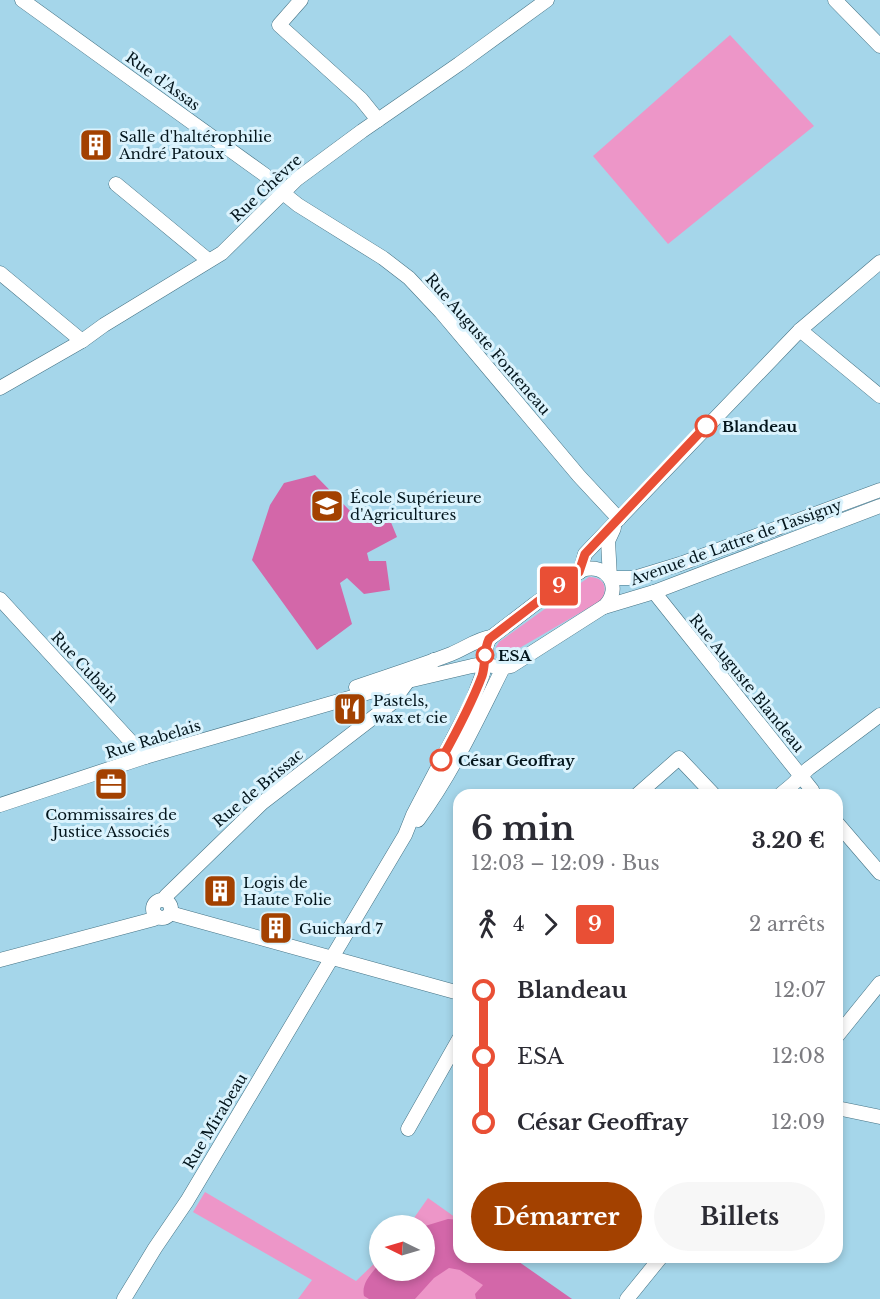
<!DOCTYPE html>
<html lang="fr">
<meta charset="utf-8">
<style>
body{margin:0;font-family:"Libre Baskerville",serif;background:#f7f7f7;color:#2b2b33;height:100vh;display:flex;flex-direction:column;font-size:22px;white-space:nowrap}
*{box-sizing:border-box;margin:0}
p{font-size:20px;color:#7c7c81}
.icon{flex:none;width:33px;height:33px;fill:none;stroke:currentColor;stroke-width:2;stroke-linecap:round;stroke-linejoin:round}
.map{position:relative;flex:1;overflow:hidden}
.details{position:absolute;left:453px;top:789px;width:390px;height:474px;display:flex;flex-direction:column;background:#fff;border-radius:18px;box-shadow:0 3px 9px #0003}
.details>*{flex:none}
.badge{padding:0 12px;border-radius:4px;font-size:21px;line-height:39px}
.needle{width:39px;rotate:275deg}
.buttons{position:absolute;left:369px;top:1215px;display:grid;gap:12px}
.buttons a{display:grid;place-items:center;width:66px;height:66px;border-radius:50%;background:#fff;box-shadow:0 3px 9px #0003;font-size:30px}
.map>.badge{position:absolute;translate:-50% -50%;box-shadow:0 0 0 3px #fff}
.legs{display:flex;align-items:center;gap:9px;height:66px;padding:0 18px;font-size:20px}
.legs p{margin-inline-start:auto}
.headline{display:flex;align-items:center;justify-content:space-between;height:102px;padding:0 18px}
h1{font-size:33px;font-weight:800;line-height:45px}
.action{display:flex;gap:12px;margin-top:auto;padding:12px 18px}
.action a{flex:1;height:69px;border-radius:36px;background:#a34100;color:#fff;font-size:24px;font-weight:800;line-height:69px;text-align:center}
.action a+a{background:#f7f7f7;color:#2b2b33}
ul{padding:0 18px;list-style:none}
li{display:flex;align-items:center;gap:21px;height:66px;font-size:22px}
li i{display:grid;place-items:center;width:9px;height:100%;margin:0 8px;background:currentColor}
li i::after{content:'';width:15px;height:15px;margin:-8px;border:4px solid;border-radius:50%;background:#fff}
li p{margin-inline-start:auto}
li:first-child i{background:linear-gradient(#0000 50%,currentColor 0)}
li:last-child i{background:linear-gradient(currentColor 50%,#0000 0)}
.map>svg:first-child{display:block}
</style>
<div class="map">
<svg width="880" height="1299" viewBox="0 0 880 1299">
<rect width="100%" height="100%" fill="#a5d6ea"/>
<!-- green -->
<g fill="#ed96c8">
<polygon points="730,35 814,126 668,244 593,156"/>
<path d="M589 577C604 577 608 587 602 600L506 656C500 657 496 654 496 647L499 642Z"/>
<polygon points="205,1192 356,1281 379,1259 380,1270 424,1270 424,1226 409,1225 428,1198 459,1220 459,1257 572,1299 298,1299 312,1280 193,1212"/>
</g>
<!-- forest -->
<g fill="#d367a9">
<polygon points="315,475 357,518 388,515 397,537 367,553 369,561 386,561 390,590 364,594 347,578 340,583 352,624 317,650 252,560 270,505 284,483"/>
<path d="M448 1219 459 1220V1257H512L572 1299H476L475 1294 483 1285 460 1270 449 1268 434 1278 415 1299H369L364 1296C361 1283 372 1273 379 1264L380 1270H424L425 1226Z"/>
</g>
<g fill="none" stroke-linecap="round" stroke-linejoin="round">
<defs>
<g id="minor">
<polyline points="22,0 265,175 273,185 298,205 383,258 409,278 441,312 579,476 619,519"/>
<polyline points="301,0 279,25 361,99 378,120"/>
<polyline points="835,0 880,46"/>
<polyline points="116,184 208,260"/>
<polyline points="0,273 82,341"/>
<polyline points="800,330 880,396"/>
<polyline points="0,388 82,341 104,325 222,253 297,179 362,131 459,64 547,0"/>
<polyline points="580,572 585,554 800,330 880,262"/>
<polyline points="610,578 634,578 680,564 880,490"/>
<polyline points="610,578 608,541 614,528"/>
<polyline points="654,592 812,790 814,795"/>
<polyline points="0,599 145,757"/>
<polyline points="604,607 654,592 880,506"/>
<path d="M356 687C388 676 420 666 451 654 464 649 477 639 491 637"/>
<polyline points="637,795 679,758 714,795"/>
<polyline points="780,795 792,785 808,769 880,715"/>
<path d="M0 805 145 757 408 681 472 666 484 664 501 668 511 666 605 606C623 587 607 562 582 570L536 603 489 639 486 647 483 673 472 702 413 815 405 835 187 1201 155 1248 124 1299"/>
<path d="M418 820C453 772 477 720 503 668"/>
<polyline points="837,823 880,873"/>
<circle cx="162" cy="909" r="9"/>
<polyline points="165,900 166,896 262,803 392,703 408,681 417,672 426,670 434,660"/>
<polyline points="170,913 459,993"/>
<polyline points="0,960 154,919 157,916"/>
<polyline points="837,1036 880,983"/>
<polyline points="837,1108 880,1117"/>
<polyline points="408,1129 459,1039"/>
<polyline points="627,1299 661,1257"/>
</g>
</defs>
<!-- minor casing -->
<use href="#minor" stroke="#457385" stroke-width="15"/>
<!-- minor -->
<use href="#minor" stroke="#fff" stroke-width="14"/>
</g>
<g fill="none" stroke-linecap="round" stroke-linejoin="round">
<defs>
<path id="line-1" d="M441 760C456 733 471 705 482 676 486 664 483 651 489 639L536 603 579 572 585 554 706 426"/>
</defs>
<!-- line-1 casing -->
<use href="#line-1" stroke="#fff" stroke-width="14"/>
<!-- line-1 -->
<use href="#line-1" stroke="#e94f35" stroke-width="9"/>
</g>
<!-- icons -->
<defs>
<symbol id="building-square" viewBox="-11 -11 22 22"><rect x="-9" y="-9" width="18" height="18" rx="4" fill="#a34100" stroke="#dbf3fd"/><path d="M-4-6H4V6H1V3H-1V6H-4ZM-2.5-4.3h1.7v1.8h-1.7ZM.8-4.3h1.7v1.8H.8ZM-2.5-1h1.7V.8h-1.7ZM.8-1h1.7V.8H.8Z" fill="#fff"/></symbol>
<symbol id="university-square" viewBox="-11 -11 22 22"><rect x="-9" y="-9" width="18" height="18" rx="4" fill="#a34100" stroke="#dbf3fd"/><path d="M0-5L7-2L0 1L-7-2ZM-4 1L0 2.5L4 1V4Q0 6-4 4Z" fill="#fff"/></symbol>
<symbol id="restaurant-square" viewBox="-11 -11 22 22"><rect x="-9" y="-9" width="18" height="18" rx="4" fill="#a34100" stroke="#dbf3fd"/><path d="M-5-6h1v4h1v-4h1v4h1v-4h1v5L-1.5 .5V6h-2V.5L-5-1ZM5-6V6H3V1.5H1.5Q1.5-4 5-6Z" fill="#fff"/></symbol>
<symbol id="office-square" viewBox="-11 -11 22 22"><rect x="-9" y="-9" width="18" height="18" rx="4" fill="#a34100" stroke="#dbf3fd"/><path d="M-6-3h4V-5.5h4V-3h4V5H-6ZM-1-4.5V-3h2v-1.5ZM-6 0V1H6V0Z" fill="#fff"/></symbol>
</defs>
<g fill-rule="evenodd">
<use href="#building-square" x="77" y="126" width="38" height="38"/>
<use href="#university-square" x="308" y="487" width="38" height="38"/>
<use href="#restaurant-square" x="331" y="690" width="38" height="38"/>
<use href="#office-square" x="92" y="765" width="38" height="38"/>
<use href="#building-square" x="201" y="872" width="38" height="38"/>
<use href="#building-square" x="257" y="909" width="38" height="38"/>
</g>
<!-- markers -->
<g fill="#fff" stroke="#e94f35" stroke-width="3">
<circle cx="706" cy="426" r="10"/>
<circle cx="485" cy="655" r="8"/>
<circle cx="441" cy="760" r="10"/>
</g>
<g text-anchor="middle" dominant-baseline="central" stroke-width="6" stroke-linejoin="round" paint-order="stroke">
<!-- street labels -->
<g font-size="15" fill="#03151c" stroke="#dbf3fd">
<text transform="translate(163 81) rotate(36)">Rue d'Assas</text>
<text transform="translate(266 188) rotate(-43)">Rue Chèvre</text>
<text transform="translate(488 344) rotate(49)">Rue Auguste Fonteneau</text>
<text transform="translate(736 542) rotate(-20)">Avenue de Lattre de Tassigny</text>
<text transform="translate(85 667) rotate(47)">Rue Cubain</text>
<text transform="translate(747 683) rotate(51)">Rue Auguste Blandeau</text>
<text transform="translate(153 739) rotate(-17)">Rue Rabelais</text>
<text transform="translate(258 788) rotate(-40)">Rue de Brissac</text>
<text transform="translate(215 1121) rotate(-59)">Rue Mirabeau</text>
</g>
<!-- poi labels -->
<g font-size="15" fill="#03151c" stroke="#dbf3fd" text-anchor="start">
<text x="119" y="136">Salle d'haltérophilie<tspan x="119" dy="17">André Patoux</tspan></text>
<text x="350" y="497">École Supérieure<tspan x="350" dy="17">d'Agricultures</tspan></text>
<text x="373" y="700">Pastels,<tspan x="373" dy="17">wax et cie</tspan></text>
<text x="111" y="814" text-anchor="middle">Commissaires de<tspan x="111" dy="17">Justice Associés</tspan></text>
<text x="243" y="882">Logis de<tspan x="243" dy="17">Haute Folie</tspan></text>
<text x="299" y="928">Guichard 7</text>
</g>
<!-- stop labels -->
<g font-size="15" font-weight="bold" fill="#03151c" stroke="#dbf3fd" text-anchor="start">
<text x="722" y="426">Blandeau</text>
<text x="498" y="655">ESA</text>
<text x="458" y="760">César Geoffray</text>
</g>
</g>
</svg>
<div class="buttons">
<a><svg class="needle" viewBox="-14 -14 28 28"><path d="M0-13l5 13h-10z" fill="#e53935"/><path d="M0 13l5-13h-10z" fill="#7c7c81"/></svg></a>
</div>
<b class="badge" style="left:559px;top:586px;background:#e94f35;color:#fff">9</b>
<section class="details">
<div class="headline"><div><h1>6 min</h1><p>12:03 – 12:09 · Bus</p></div><b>3.20 €</b></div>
<div class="legs"><svg class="icon" aria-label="walk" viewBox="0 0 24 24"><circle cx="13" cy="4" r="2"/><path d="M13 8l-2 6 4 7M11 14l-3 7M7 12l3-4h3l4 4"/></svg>4<svg class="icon" aria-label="forward" viewBox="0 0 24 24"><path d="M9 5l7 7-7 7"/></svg><b class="badge" style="background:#e94f35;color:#fff">9</b><p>2 arrêts</p></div>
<ul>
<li><i style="color:#e94f35"></i><b>Blandeau</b><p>12:07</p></li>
<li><i style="color:#e94f35"></i><span>ESA</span><p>12:08</p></li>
<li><i style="color:#e94f35"></i><b>César Geoffray</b><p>12:09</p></li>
</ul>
<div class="action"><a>Démarrer</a><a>Billets</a></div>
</section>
</div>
